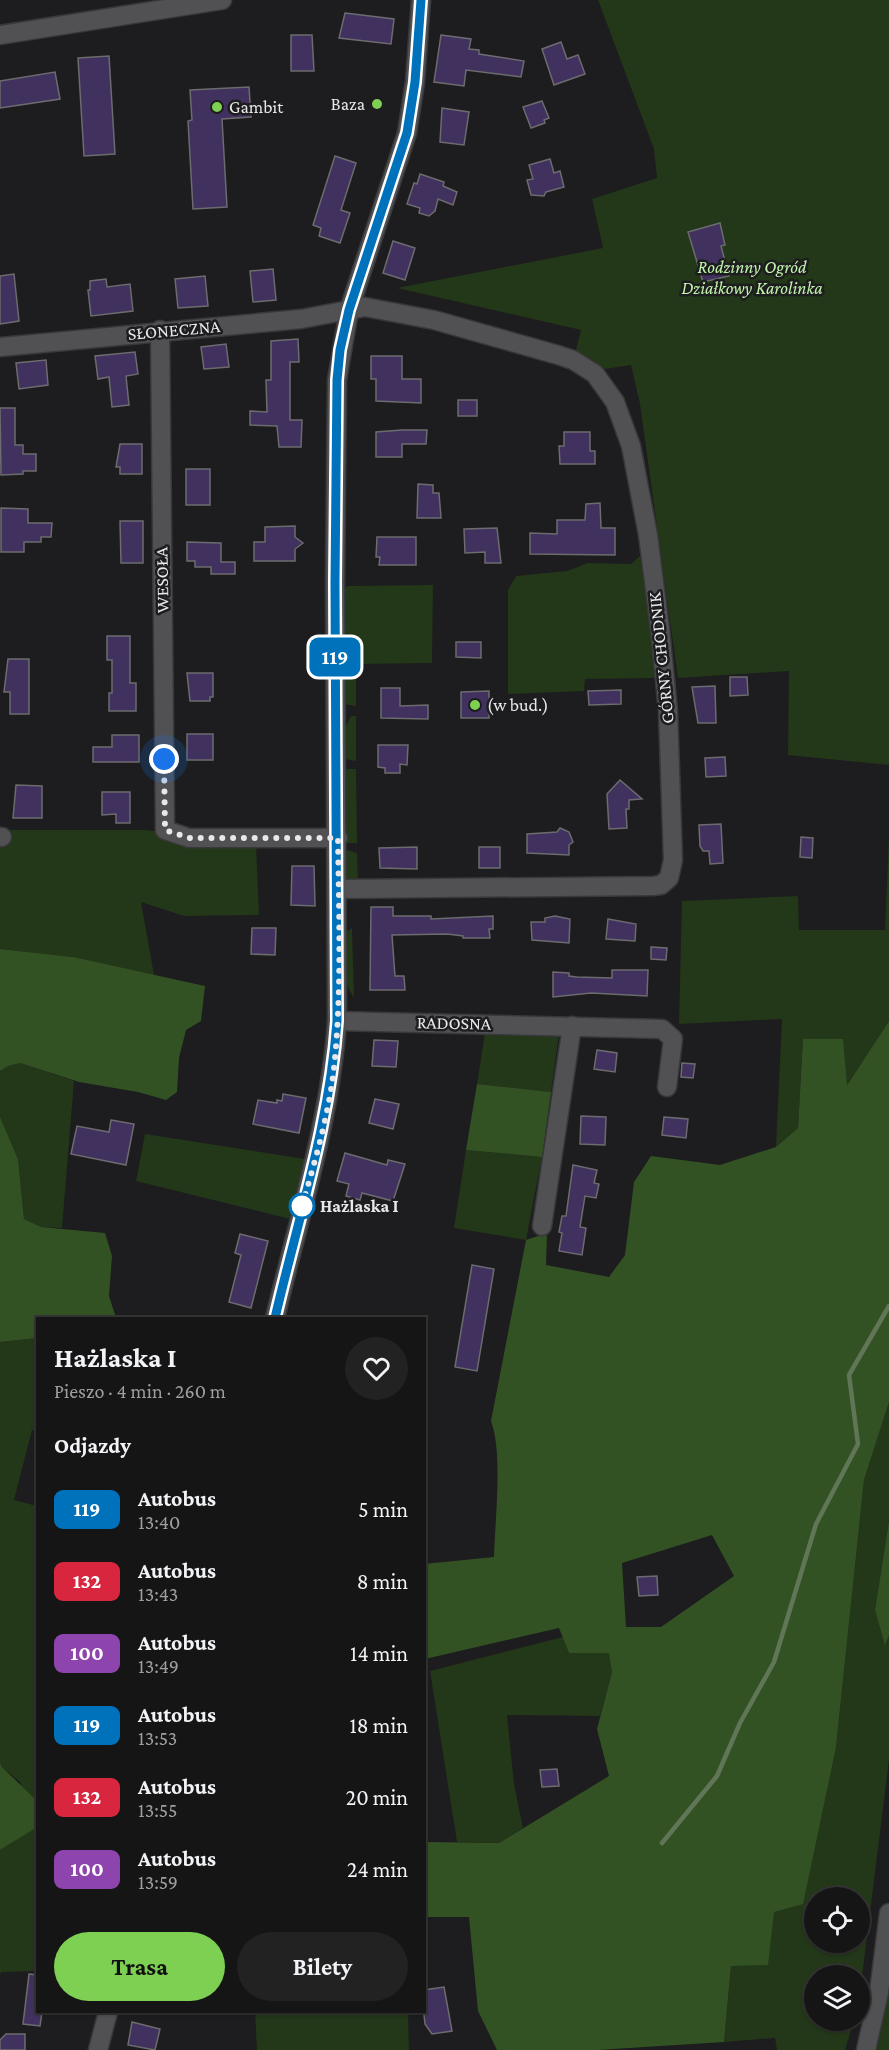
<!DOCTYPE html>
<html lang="pl">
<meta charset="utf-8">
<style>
body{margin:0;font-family:"Crimson Pro",serif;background:#232223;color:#f1f3f6;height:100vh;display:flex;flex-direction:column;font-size:22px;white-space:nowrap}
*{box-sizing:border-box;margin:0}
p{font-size:20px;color:#9e9fa1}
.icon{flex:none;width:33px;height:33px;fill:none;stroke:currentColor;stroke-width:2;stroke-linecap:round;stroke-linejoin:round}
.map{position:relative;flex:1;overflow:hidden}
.sheet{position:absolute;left:36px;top:1317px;width:390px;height:696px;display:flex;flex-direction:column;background:#161516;border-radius:0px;box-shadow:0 2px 4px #0004,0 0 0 2px #353435}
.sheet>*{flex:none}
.badge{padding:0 12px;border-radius:9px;font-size:21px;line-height:39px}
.controls{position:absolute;left:804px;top:1887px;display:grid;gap:12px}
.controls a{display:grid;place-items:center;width:66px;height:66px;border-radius:50%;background:#161516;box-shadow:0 2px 4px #0004,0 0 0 2px #353435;font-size:30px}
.you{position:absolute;width:30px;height:30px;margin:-15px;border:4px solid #fff;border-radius:50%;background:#1a73e8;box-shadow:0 0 0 9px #1a73e833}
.map>.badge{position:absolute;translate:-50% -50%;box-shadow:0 0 0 3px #fff}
h2{padding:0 18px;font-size:22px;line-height:54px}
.round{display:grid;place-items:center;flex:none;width:63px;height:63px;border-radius:32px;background:#232223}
.summary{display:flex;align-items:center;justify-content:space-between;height:102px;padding:0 18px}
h1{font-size:28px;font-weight:700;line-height:45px}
.action{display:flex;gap:12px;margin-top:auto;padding:12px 18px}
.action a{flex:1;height:69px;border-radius:36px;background:#7ed053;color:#111;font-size:24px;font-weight:700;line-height:69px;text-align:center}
.action a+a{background:#232223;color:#f1f3f6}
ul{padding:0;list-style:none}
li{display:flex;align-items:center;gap:18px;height:72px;padding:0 18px}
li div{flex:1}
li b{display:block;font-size:22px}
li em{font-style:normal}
li .badge{min-width:66px;font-weight:700;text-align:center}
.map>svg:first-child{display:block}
</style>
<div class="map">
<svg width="889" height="2050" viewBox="0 0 889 2050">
<rect width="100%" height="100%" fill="#1d1c1e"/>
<!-- green -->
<g fill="#233719" fill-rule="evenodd">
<polygon points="598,0 889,0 889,765 788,755 789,671 678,678 640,404 631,365 605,369 576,350 581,330 397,288 603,248 592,199 657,178 654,149"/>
<polygon points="640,556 659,678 585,679 584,691 508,694 508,590 516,576 567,571 588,563 631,564"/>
<polygon points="433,585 432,663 356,664 356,706 344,704 343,589 348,586"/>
<polygon points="351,716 356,716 356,761 345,759 344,730"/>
<polygon points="346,769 356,769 357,843 348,843 344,839 344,772"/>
<polygon points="0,826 5,830 146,830 256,844 259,915 184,916 141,902 154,975 104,966 73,957 0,949"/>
<polygon points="889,836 889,1021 846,1086 803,1039 798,1128 776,1147 782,1019 679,1024 682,901 798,896 799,930 885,930"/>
<polygon points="348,850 357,853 358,881 344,881 345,852"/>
<path d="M352 928 354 997C341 981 345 957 345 937L346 932Z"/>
<polygon points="485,1033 559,1033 551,1092 477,1084"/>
<polygon points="20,1063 74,1081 62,1228 41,1227 24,1219 18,1159 0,1117 0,1071 8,1066"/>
<polygon points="145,1134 305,1159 290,1219 136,1181"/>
<polygon points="466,1150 542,1157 526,1240 454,1228"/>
<polygon points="37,1338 37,1431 32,1430 14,1500 37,1506 37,1971 1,1972 0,1976 0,1850 36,1828 20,1782 1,1766 0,1759 0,1342"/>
<path d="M889 1402V1521L875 1610 886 1644 889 1636V1760L860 1993V1976H814V2020L854 2021 845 2050H777L775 2038 724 2042 731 1966 774 1912 836 1747 864 1480ZM814 1898H860V1942H814Z"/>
<polygon points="563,1637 569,1653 610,1653 612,1672 600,1716 507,1715 514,1784 523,1828 499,1843 457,1842 430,1671"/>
<polygon points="889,1964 889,2050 875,2050 879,2040"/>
<polygon points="255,2012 408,2012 409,2050 257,2050"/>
</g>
<!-- forest -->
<g fill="#335224" fill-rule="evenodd">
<polygon points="0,949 73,957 205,986 201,1021 186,1030 179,1058 177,1092 166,1100 138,1092 79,1082 20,1063 8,1066 0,1071"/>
<path d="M889 1021V1402L864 1480 836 1747 803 1904 774 1912 768 1965 731 1966 724 2042 597 2050H497L478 2011 469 1917H425V1842L499 1843 609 1776 597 1729 612 1672 609 1653H569L559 1628 425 1659 424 1564 494 1557C495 1520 503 1453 491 1421L526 1240 547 1233 546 1265 609 1277 625 1255 634 1182 651 1156 720 1165 776 1147 798 1128 803 1039H843L847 1085ZM712 1535 734 1576 661 1627H626L622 1563Z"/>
<polygon points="477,1084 551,1092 542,1157 466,1150"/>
<polygon points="0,1117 18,1159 24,1219 41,1227 105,1233 112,1256 109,1296 116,1318 38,1318 37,1338 0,1342"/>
<polygon points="889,1521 889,1636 885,1645 875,1610"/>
<polygon points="0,1759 1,1766 36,1800 36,1828 0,1850"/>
</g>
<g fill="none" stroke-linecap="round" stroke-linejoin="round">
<!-- stream -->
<polyline stroke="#617656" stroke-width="4.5" points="662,1843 717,1776 740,1723 774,1662 816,1524 858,1444 849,1375 889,1306"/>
</g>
<!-- building -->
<g fill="#40315f" stroke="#6c6b6e" stroke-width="1.5">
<polygon points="345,13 394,19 391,44 339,38"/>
<polygon points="291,35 312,35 314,71 291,71"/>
<polygon points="441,35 471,39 469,49 479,50 479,54 524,61 521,77 466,70 464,86 434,82"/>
<polygon points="561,42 567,59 578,55 585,74 554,85 542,49"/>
<polygon points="109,56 115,154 84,156 78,58"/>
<polygon points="55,72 60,99 0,108 0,81"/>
<polygon points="249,87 251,117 222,119 227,207 193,209 188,121 192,120 190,90"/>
<polygon points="542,101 549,118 544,120 545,123 531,128 523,107"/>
<polygon points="442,108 469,112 464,145 440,142"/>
<polygon points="335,156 356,163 341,210 350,213 340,243 319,236 321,228 313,225"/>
<polygon points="550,159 554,173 560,171 564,187 546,192 544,196 531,195 527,180 533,179 529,165"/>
<polygon points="420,174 444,182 443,186 457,192 453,205 438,199 435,211 429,216 419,213 420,208 407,204 414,183 417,184"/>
<polygon points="720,223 725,245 721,246 729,276 703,282 688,232"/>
<polygon points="393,241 415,248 405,280 383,273"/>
<polygon points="273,269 276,300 253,302 250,271"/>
<polygon points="14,274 19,321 0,324 0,276"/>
<polygon points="205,276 208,306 178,308 175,279"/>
<polygon points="106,279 107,287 130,284 133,311 91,316 88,290 90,290 90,281"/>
<polygon points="298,339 299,362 290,362 290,420 302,420 301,447 279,447 277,426 250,425 250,411 267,412 266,380 271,380 271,341"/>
<polygon points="226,344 229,367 204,369 201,347"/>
<polygon points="135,352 138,374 126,376 129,405 112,407 109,377 98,379 95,356"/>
<polygon points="371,356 402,356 402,379 421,379 421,403 376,401 376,379 371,379"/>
<polygon points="46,360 48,385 19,389 16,363"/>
<rect x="458" y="400" width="19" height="16"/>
<polygon points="0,408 15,408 15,445 23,445 23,454 36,454 36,471 23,471 23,474 1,475"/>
<polygon points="402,430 427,430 426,444 402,444 402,457 376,457 376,432"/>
<polygon points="564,432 590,432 590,451 595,451 595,464 560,464 559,446 564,446"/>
<polygon points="120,444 142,444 142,474 120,474 120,467 116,467"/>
<rect x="186" y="469" width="24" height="36"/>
<polygon points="418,484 433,485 433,493 439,493 441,518 417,518"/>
<polygon points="600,503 601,528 615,528 615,555 530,554 530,533 557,534 557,520 585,520 586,504"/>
<polygon points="1,508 28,509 28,523 52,523 51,537 41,537 41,542 24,542 24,552 1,552"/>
<polygon points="120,521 143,521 143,563 121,563"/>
<polygon points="295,526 295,537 303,543 295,549 295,561 254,561 254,542 265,542 265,527"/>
<polygon points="497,528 501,563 485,563 485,552 465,553 464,529"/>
<polygon points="377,537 416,537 416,565 379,565 380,557 376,557"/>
<polygon points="187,542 221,543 221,562 235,562 235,574 211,574 211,567 195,567 195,561 187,561"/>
<polygon points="107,636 130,636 130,683 136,683 136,711 109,711 109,693 112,693 112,660 107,660"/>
<polygon points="456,642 481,642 481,658 456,657"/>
<polygon points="8,659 29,659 29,714 10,714 10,692 4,692"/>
<polygon points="187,673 213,673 213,697 210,697 210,701 190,701"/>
<polygon points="730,677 747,677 748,695 730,696"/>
<polygon points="715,686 716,723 698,723 692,687"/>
<polygon points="381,688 400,688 400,706 428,705 428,719 381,718"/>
<polygon points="621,690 621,704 589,705 588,691"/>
<polygon points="489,691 489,718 461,718 461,692"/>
<rect x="187" y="734" width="26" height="26"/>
<polygon points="112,735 139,735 139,762 93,762 93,747 112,747"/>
<polygon points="378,745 408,745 407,765 400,764 400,773 385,773 385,768 378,767"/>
<polygon points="725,757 726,776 706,777 705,758"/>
<polygon points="620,780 642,799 629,800 629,809 626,809 627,828 609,829 607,794"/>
<polygon points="16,785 42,786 42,818 13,818"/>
<polygon points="102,792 130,792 130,823 116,823 116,814 102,815"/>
<polygon points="721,824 723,863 710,864 709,851 703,851 700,846 699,825"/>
<polygon points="560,828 569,832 573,842 569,845 569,855 527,853 527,834 557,832"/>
<polygon points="801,837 813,838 812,858 800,857"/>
<polygon points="417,847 417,869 380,868 379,848"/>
<rect x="479" y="847" width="21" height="21"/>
<polygon points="292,866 314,866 315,906 291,905"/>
<polygon points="371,907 393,907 393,916 431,916 431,919 493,916 493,929 489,929 490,938 463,938 463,936 447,934 392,935 395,976 404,976 405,990 370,990"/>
<polygon points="555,916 570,919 569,943 532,940 531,922 545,922 545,918"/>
<polygon points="608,919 636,924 635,941 606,939"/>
<polygon points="252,928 276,928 275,955 251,954"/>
<polygon points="651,947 667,948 666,960 651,959"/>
<polygon points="612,970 648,970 647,996 591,993 553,997 553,972 569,973 569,976 577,977 612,978"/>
<polygon points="374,1040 398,1041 396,1067 372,1066"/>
<polygon points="597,1050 617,1053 615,1072 594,1069"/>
<polygon points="682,1063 695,1064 693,1078 681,1077"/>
<polygon points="283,1094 306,1098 299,1133 253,1124 258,1100 277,1103 277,1100 282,1101"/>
<polygon points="375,1099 399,1104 393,1129 369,1123"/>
<polygon points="581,1116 606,1117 605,1145 580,1144"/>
<polygon points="664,1117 688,1119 686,1138 662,1135"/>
<polygon points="111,1120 134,1124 126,1165 71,1154 77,1126 109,1132"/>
<polygon points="345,1153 387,1165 388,1160 405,1164 393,1201 362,1193 360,1200 346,1196 349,1184 337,1181"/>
<polygon points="573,1165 597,1170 594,1183 599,1184 596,1198 585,1196 580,1227 586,1228 582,1255 559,1251 562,1233 559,1232 562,1216 566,1216"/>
<polygon points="240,1234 268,1241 251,1308 229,1302 241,1255 235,1253"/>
<polygon points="472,1265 494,1269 477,1371 455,1367"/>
<polygon points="657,1576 658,1595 639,1596 637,1577"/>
<polygon points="557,1769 559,1786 542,1787 540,1770"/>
<polygon points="29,1974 38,1975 38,2012 42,2012 40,2026 23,2024"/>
<polygon points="444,1987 452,2031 432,2034 425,2024 424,2015 424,1990"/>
<polygon points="132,2022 160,2029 155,2050 128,2045"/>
<polygon points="6,2034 25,2034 25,2050 0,2050 0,2040"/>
</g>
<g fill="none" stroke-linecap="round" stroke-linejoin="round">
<defs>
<g id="minor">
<polyline points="0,35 222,0"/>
<polyline points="160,330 165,830 189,838 338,838"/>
<polyline points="0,347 301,319 365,307 434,320 558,355 573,360 595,374 615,402 631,446 648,535 660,629 668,711 673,860 669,878 661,885 653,886 338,889"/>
<polyline points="0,837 2,837"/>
<polyline points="337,1021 662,1029 673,1039 667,1087"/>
<polyline points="542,1226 572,1026"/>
<path d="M275 1318C298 1220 330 1122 337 1021L335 582 337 380 349 310 407 133 415 82 421 0"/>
<polyline points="98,2050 108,2012"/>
<polyline points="866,2050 879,1992 889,1913"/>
</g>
</defs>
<!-- minor casing -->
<use href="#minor" stroke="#38383a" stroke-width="21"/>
<!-- minor -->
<use href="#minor" stroke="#515053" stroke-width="18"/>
</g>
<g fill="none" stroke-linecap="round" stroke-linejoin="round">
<defs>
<path id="line" d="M275 1318C298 1219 330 1122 337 1021L335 582 337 380 340 350 349 310 407 133 415 82 421 0"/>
</defs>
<!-- line casing -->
<use href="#line" stroke="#fff" stroke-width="14"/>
<!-- line -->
<use href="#line" stroke="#0072bc" stroke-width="9"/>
<!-- walk -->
<path stroke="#e8e7e9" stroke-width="6" stroke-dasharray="0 10.8" d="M164 759 165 830 189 838H338C339 914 342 992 334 1068 329 1114 315 1161 302 1206"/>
</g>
<!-- markers -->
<g fill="#7ed053" stroke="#1d1c1e" stroke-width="2">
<circle cx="377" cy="104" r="6"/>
<circle cx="217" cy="107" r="6"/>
<circle cx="475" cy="705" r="6"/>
</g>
<circle fill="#fff" stroke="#0072bc" stroke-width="3" cx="302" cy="1206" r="12"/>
<g text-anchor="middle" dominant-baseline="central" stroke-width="5" stroke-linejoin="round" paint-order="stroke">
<!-- poi labels -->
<g font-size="18" fill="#e8e7e9" stroke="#1d1c1e" text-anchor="start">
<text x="365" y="104" text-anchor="end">Baza</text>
<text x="229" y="107">Gambit</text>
<text x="487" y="705">(w bud.)</text>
</g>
<!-- park labels -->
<g font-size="18" font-style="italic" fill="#c2f5ac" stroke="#1d1c1e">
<text x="752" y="267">Rodzinny Ogród<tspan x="752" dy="21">Działkowy Karolinka</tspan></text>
</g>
<!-- street labels -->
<g font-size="18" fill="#e8e7e9" stroke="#1d1c1e">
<text transform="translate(174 330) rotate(-5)">SŁONECZNA</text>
<text transform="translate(162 580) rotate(-91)">WESOŁA</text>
<text transform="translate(661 658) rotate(-96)">GÓRNY CHODNIK</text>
<text transform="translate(454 1023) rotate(1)">RADOSNA</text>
</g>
<!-- stop labels -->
<g font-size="18" font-weight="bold" fill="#e8e7e9" stroke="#1d1c1e" text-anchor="start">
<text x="320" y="1206">Hażlaska I</text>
</g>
</g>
</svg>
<div class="controls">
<a><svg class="icon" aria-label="locate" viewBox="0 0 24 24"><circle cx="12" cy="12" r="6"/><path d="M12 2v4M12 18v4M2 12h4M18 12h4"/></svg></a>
<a><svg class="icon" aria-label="layers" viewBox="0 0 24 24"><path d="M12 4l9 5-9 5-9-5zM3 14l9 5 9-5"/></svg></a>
</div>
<div class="you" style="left:164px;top:759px"></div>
<b class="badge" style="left:335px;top:657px;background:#0072bc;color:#fff">119</b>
<section class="sheet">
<div class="summary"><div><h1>Hażlaska I</h1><p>Pieszo · 4 min · 260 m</p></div><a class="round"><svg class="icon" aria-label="heart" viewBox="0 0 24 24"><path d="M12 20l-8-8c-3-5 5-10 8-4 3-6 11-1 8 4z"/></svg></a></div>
<h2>Odjazdy</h2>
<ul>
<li><span class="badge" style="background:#0072bc;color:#fff">119</span><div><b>Autobus</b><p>13:40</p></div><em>5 min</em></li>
<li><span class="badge" style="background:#d7263d;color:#fff">132</span><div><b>Autobus</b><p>13:43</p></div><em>8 min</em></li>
<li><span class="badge" style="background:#8e44ad;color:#fff">100</span><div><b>Autobus</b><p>13:49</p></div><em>14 min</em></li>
<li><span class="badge" style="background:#0072bc;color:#fff">119</span><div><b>Autobus</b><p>13:53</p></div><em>18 min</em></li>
<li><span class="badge" style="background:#d7263d;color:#fff">132</span><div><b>Autobus</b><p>13:55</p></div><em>20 min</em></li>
<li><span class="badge" style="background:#8e44ad;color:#fff">100</span><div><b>Autobus</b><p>13:59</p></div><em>24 min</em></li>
</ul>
<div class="action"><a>Trasa</a><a>Bilety</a></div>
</section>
</div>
